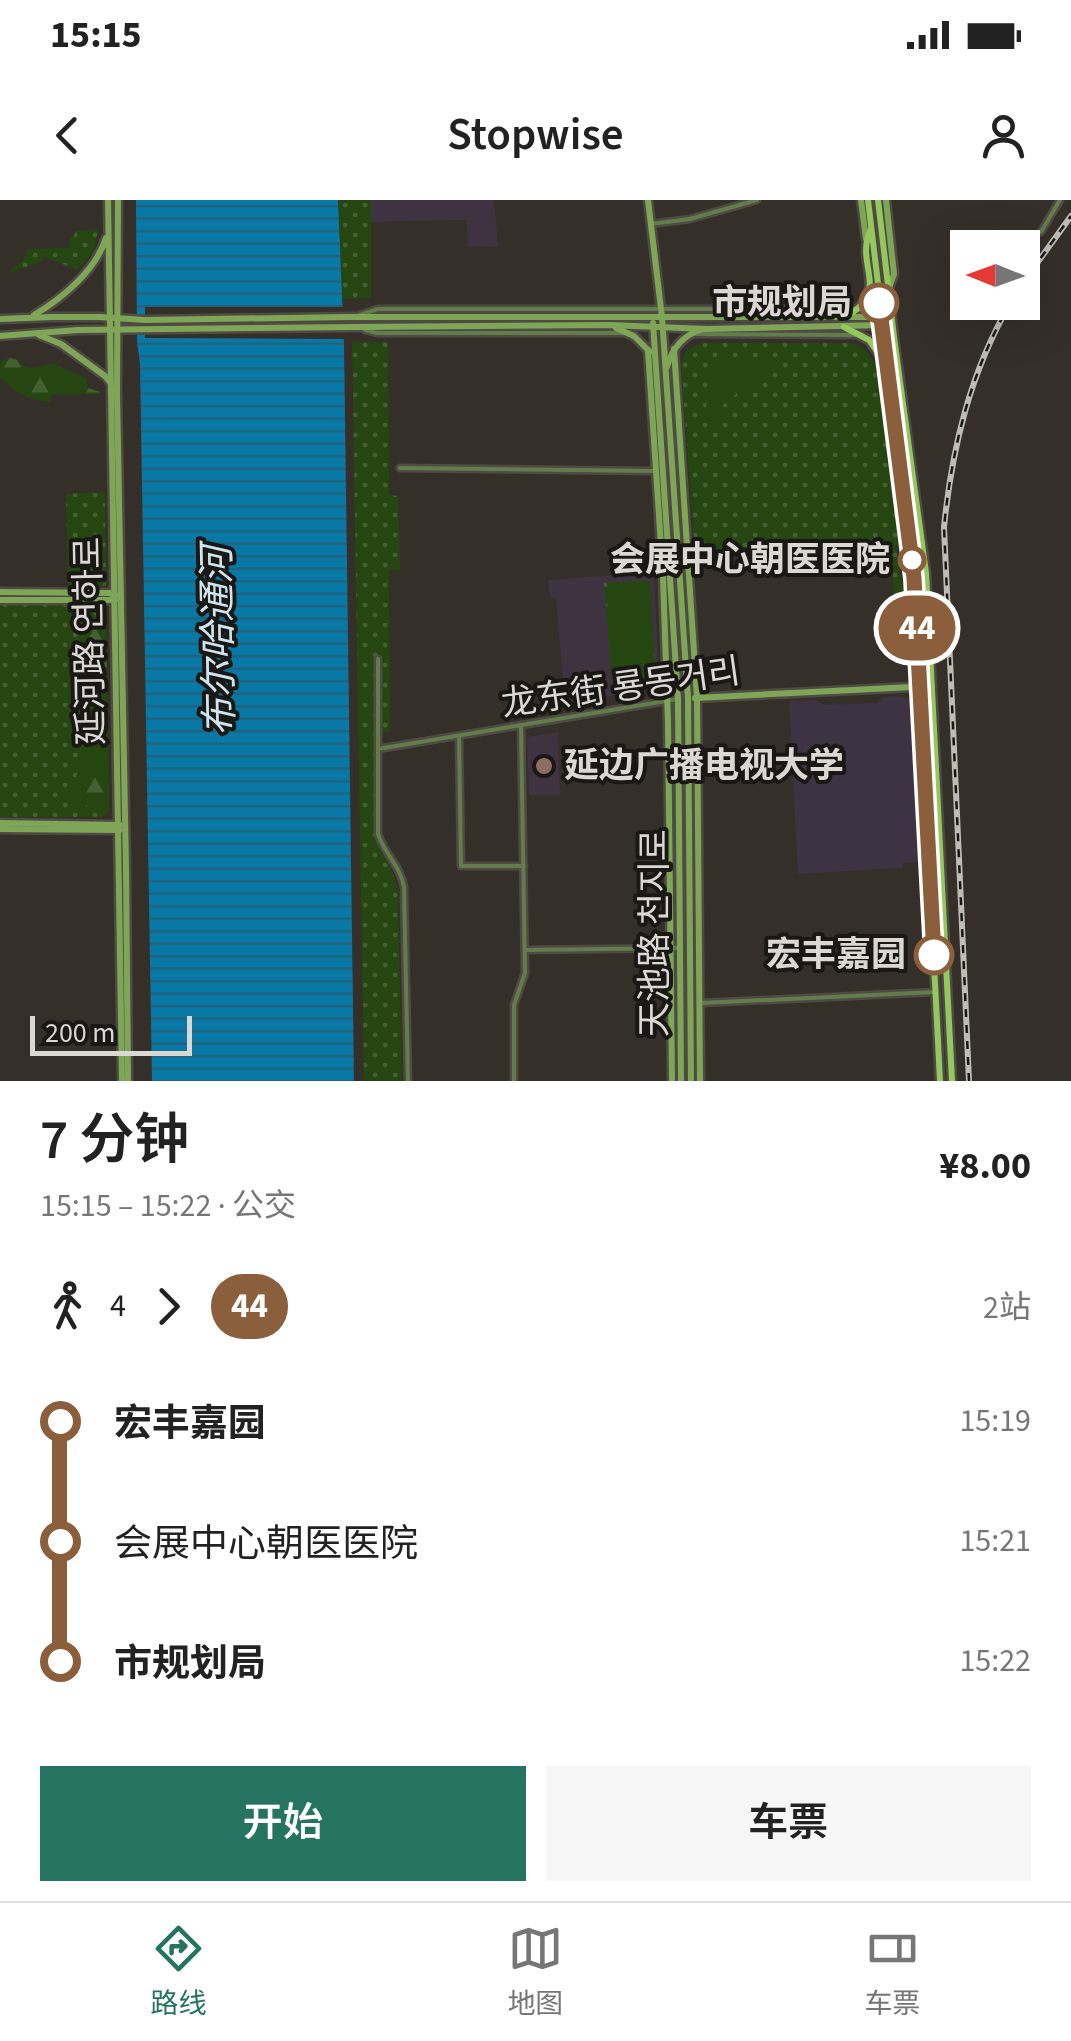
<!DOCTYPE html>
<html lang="zh">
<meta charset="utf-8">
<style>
body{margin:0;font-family:"Source Sans 3","Noto Sans SC","Noto Sans KR",sans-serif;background:#f6f6f6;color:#222;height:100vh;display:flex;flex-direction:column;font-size:38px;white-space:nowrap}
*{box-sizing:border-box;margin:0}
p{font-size:32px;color:#767676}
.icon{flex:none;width:55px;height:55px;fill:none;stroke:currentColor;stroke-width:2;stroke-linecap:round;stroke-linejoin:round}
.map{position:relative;height:881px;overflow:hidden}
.drawer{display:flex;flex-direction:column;background:#fff;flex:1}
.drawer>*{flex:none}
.badge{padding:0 20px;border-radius:32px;font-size:35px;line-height:65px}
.needle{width:65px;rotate:271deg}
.tools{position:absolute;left:950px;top:30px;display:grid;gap:20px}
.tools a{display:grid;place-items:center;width:90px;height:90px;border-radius:0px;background:#fff;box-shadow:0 10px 40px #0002;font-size:50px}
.scale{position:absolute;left:30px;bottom:25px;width:162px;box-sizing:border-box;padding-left:10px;border:5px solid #dbd8d4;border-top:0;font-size:28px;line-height:35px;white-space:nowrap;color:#dbd8d4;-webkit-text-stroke:8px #1a1815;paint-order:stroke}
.map>.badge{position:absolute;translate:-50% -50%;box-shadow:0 0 0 5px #fff}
.legs{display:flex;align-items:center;gap:15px;height:110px;padding:0 40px;font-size:32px}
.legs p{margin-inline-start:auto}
.overview{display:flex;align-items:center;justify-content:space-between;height:170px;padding:0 40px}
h1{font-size:55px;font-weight:600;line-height:75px}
.cta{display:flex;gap:20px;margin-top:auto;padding:20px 40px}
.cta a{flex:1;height:115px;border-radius:0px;background:#257361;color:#fff;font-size:40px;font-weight:600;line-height:115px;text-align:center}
.cta a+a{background:#f6f6f6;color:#222}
ul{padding:0 40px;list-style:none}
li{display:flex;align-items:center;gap:35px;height:120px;font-size:38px}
li i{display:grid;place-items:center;width:15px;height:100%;margin:0 12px;background:currentColor}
li i::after{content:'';width:25px;height:25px;margin:-12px;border:8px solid;border-radius:50%;background:#fff}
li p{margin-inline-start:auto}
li:first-child i{background:linear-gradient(#0000 50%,currentColor 0)}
li:last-child i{background:linear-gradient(currentColor 50%,#0000 0)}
.status{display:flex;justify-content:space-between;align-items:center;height:70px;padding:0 50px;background:#fff;direction:ltr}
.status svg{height:28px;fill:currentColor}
header{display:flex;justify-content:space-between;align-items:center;height:130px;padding:0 40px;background:#fff;font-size:45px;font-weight:600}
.menu{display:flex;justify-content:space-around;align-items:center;height:140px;border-top:2px solid #e0e0e0;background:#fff;font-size:28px;color:#767676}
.menu a{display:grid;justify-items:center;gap:5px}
.menu .on{color:#257361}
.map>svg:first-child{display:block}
</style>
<div class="status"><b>15:15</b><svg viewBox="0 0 49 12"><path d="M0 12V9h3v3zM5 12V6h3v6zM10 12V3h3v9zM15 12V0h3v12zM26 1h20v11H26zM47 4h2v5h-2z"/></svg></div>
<header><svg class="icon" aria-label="back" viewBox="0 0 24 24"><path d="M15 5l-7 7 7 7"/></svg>Stopwise<svg class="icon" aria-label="person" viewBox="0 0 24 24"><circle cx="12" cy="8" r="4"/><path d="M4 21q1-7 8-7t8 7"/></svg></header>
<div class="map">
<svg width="1071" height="881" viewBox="0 0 1071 881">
<defs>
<pattern id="green-dots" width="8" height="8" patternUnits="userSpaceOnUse" patternTransform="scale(2.5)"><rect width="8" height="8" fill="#254611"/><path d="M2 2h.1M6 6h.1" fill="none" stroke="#446033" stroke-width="1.8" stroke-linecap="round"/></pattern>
<pattern id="forest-firs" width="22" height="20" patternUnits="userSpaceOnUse" patternTransform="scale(2.5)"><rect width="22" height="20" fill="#254611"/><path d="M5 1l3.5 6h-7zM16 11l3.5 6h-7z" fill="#446033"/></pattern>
<pattern id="water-rules" width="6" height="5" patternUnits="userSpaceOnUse" patternTransform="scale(2.5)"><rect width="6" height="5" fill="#0879a6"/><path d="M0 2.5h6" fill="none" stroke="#1f637d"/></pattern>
</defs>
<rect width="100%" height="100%" fill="#342f28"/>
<!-- education -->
<g fill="#3f3341">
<polygon points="371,0 494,0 498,47 468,46 467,20 371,22"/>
<polygon points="654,372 659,478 653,489 565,504 556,398 550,397 548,380"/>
<polygon points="558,532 560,595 529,595 527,537"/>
</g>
<!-- medical -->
<polygon fill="#3e3342" points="896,496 908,498 912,504 922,662 903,663 902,668 798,674 789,501 817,500 824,505 877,503 885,497"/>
<!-- green -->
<g fill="url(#green-dots)">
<polygon points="338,0 371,0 371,98 342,99"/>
<polygon points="98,30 94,51 77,70 43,56 45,60 9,73 25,58 27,49 69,48 70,37 74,37 75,31"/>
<path d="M352 142H388L389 295 398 296 400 370 389 371 390 531 374 535 375 638C383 657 396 672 398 693L402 881H364Z"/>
<path d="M701 143H850C864 146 872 155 876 168L899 338C893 360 904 379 905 400H894L892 360 797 361 796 364 772 365 771 357 744 358 743 353 695 354 681 165 686 151Z"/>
<polygon points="105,292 106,385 102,387 68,387 66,294"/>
<polygon points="650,380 656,483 653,489 615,495 614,485 629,484 630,482 612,482 604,383"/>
<polygon points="0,404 97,405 106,409 109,611 103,617 0,617"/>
</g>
<!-- forest -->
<g fill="url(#forest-firs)">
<path d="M11 158 20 161 19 163 27 167 35 168 54 163C64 172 76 171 87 180L88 188 100 192 99 194H51L50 202C28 199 15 194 0 177V161Z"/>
<path d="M78 414H94L103 422C104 435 107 448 96 455L97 464 104 468 103 497 100 508H85C71 488 88 482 88 464Z"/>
<path d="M87 513 101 514V517H108L109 608 87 605 84 609H78C60 588 83 575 84 555 84 544 81 532 80 521Z"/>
</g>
<!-- pitch -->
<g fill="#254611">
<polygon points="718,152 748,161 772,162 771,175 763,175 750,180 752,184 742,189 737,185 732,189 736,194 728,204 724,203 717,220 705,220 708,187 722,191 723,188 709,184"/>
<polygon points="649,382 654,464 612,467 607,383"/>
</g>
<!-- water -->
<polygon fill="url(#water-rules)" points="136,0 338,0 344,144 354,881 152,881 140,164 137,142"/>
<!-- pier -->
<polygon fill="#342f28" points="145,107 347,107 348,139 145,138"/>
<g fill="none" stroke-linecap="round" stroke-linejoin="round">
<defs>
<g id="street">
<polyline points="651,24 690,19 757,0"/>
<polyline points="1041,32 1060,0"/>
<polyline points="360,115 378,109 854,109"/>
<polyline points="365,130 377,133 625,133"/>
<polyline points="696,134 856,135"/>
<polyline points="400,268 654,271"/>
<path d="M378 459V634C384 653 401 667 404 687L408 881"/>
<polyline points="459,536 461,666 524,666"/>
<polyline points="378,549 678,499"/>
<polyline points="525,750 680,748"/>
<polyline points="701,803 936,792"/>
<polyline points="514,881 514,805 525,773 521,525"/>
</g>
<g id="secondary">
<polyline points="108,0 122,881"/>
<polyline points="118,0 117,194 126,667 128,881"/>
<polyline points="648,0 662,117 688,498 691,881"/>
<polyline points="861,0 866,39"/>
<polyline points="886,0 894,74 889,88"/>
<path d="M34 115C63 98 96 70 106 38"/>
<polyline points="0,119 52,117 100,117 145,120 348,117 881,117 886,119"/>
<polyline points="653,123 678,499 681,881"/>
<polyline points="616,128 634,136 650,152"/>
<polyline points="39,135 61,144 105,176 110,182"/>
<polyline points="0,136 78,130 356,127 610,125 706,129 882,125 892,121"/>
<polyline points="674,149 697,498 700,881"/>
<polyline points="648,150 663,376 668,522 672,881"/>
<path d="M667 167C672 149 682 136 700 130"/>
<polyline points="0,392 109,393 116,395"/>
<polyline points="0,400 115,400"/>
<polyline points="695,498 932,486"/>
<polyline points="0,623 120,625"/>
<polyline points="0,629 120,630"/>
</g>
<g id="primary">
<polyline points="868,0 915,393 940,881"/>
<polyline points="878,0 894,137 926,373 952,881"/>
<path d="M843 118C894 92 853 65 871 29"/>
<polyline points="844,127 869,140 883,160"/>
</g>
</defs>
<!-- street casing -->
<use href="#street" stroke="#4f4a44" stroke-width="9"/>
<!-- secondary casing -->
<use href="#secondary" stroke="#4f4a44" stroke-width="11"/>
<!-- primary casing -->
<use href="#primary" stroke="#4f4a44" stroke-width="11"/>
<!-- street -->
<use href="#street" stroke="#637c4b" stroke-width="4"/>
<!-- secondary -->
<use href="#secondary" stroke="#7fa657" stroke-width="6"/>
<!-- primary -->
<use href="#primary" stroke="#94c75e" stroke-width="6"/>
<defs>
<g id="rail">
<polyline points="1022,84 1071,16"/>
<path d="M969 881 944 327C952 248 970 172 1011 102"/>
</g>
</defs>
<!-- rail casing -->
<use href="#rail" stroke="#bfbbb7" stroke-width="6"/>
<!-- rail -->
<use href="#rail" stroke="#1a1815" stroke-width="2.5" stroke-dasharray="8" stroke-linecap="butt"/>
</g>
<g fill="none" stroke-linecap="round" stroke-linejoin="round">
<defs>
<polyline id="line-1" points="879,103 914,378 934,755"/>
</defs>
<!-- line-1 casing -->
<use href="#line-1" stroke="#fff" stroke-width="22"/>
<!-- line-1 -->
<use href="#line-1" stroke="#8b5e3c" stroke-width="15"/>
</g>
<!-- markers -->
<g fill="#fff" stroke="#8b5e3c" stroke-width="5">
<circle cx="879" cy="103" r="18"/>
<circle cx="912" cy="360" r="12"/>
<circle cx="934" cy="755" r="18"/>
</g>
<circle fill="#8d6e63" stroke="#1a1815" stroke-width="4" cx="544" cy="566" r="10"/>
<g text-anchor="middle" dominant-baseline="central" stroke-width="8" stroke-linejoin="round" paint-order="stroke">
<!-- stop labels -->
<g font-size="35" font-weight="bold" fill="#dbd8d4" stroke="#1a1815" text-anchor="end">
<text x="852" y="103">市规划局</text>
<text x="890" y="360">会展中心朝医医院</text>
<text x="906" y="755">宏丰嘉园</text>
</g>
<!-- street labels -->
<g font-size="35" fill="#dbd8d4" stroke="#1a1815">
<text transform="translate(90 441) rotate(-91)">延河路 연하로</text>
<text transform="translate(621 488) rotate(-8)">龙东街 룡동거리</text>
<text transform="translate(655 733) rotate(-90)">天池路 천지로</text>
</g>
<!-- poi labels -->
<g font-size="35" font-weight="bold" fill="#dbd8d4" stroke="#1a1815" text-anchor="start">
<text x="564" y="566">延边广播电视大学</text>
</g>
<!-- water labels -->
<g font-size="38" font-style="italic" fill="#cee4f0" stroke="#1a1815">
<text transform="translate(219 441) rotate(-91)">布尔哈通河</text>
</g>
</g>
</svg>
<div class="tools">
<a><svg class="needle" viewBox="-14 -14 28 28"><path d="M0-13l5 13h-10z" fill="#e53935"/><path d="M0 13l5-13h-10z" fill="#767676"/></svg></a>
</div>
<div class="scale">200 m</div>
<b class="badge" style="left:917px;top:428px;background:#8b5e3c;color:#fff">44</b>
</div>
<section class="drawer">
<div class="overview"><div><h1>7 分钟</h1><p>15:15 – 15:22 · 公交</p></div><b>¥8.00</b></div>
<div class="legs"><svg class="icon" aria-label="walk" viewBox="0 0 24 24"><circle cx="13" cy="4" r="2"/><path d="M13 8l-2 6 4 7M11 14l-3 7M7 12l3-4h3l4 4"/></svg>4<svg class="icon" aria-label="forward" viewBox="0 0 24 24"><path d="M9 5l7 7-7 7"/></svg><b class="badge" style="background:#8b5e3c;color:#fff">44</b><p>2站</p></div>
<ul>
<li><i style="color:#8b5e3c"></i><b>宏丰嘉园</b><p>15:19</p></li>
<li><i style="color:#8b5e3c"></i><span>会展中心朝医医院</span><p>15:21</p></li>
<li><i style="color:#8b5e3c"></i><b>市规划局</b><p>15:22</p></li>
</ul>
<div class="cta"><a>开始</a><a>车票</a></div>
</section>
<nav class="menu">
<a class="on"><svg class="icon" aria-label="directions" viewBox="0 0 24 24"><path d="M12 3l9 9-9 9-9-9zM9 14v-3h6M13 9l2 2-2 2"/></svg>路线</a>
<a><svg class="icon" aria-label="map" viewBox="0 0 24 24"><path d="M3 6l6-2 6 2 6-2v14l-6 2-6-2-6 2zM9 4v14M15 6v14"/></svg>地图</a>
<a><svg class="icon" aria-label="tickets" viewBox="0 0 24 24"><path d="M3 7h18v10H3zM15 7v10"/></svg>车票</a>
</nav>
